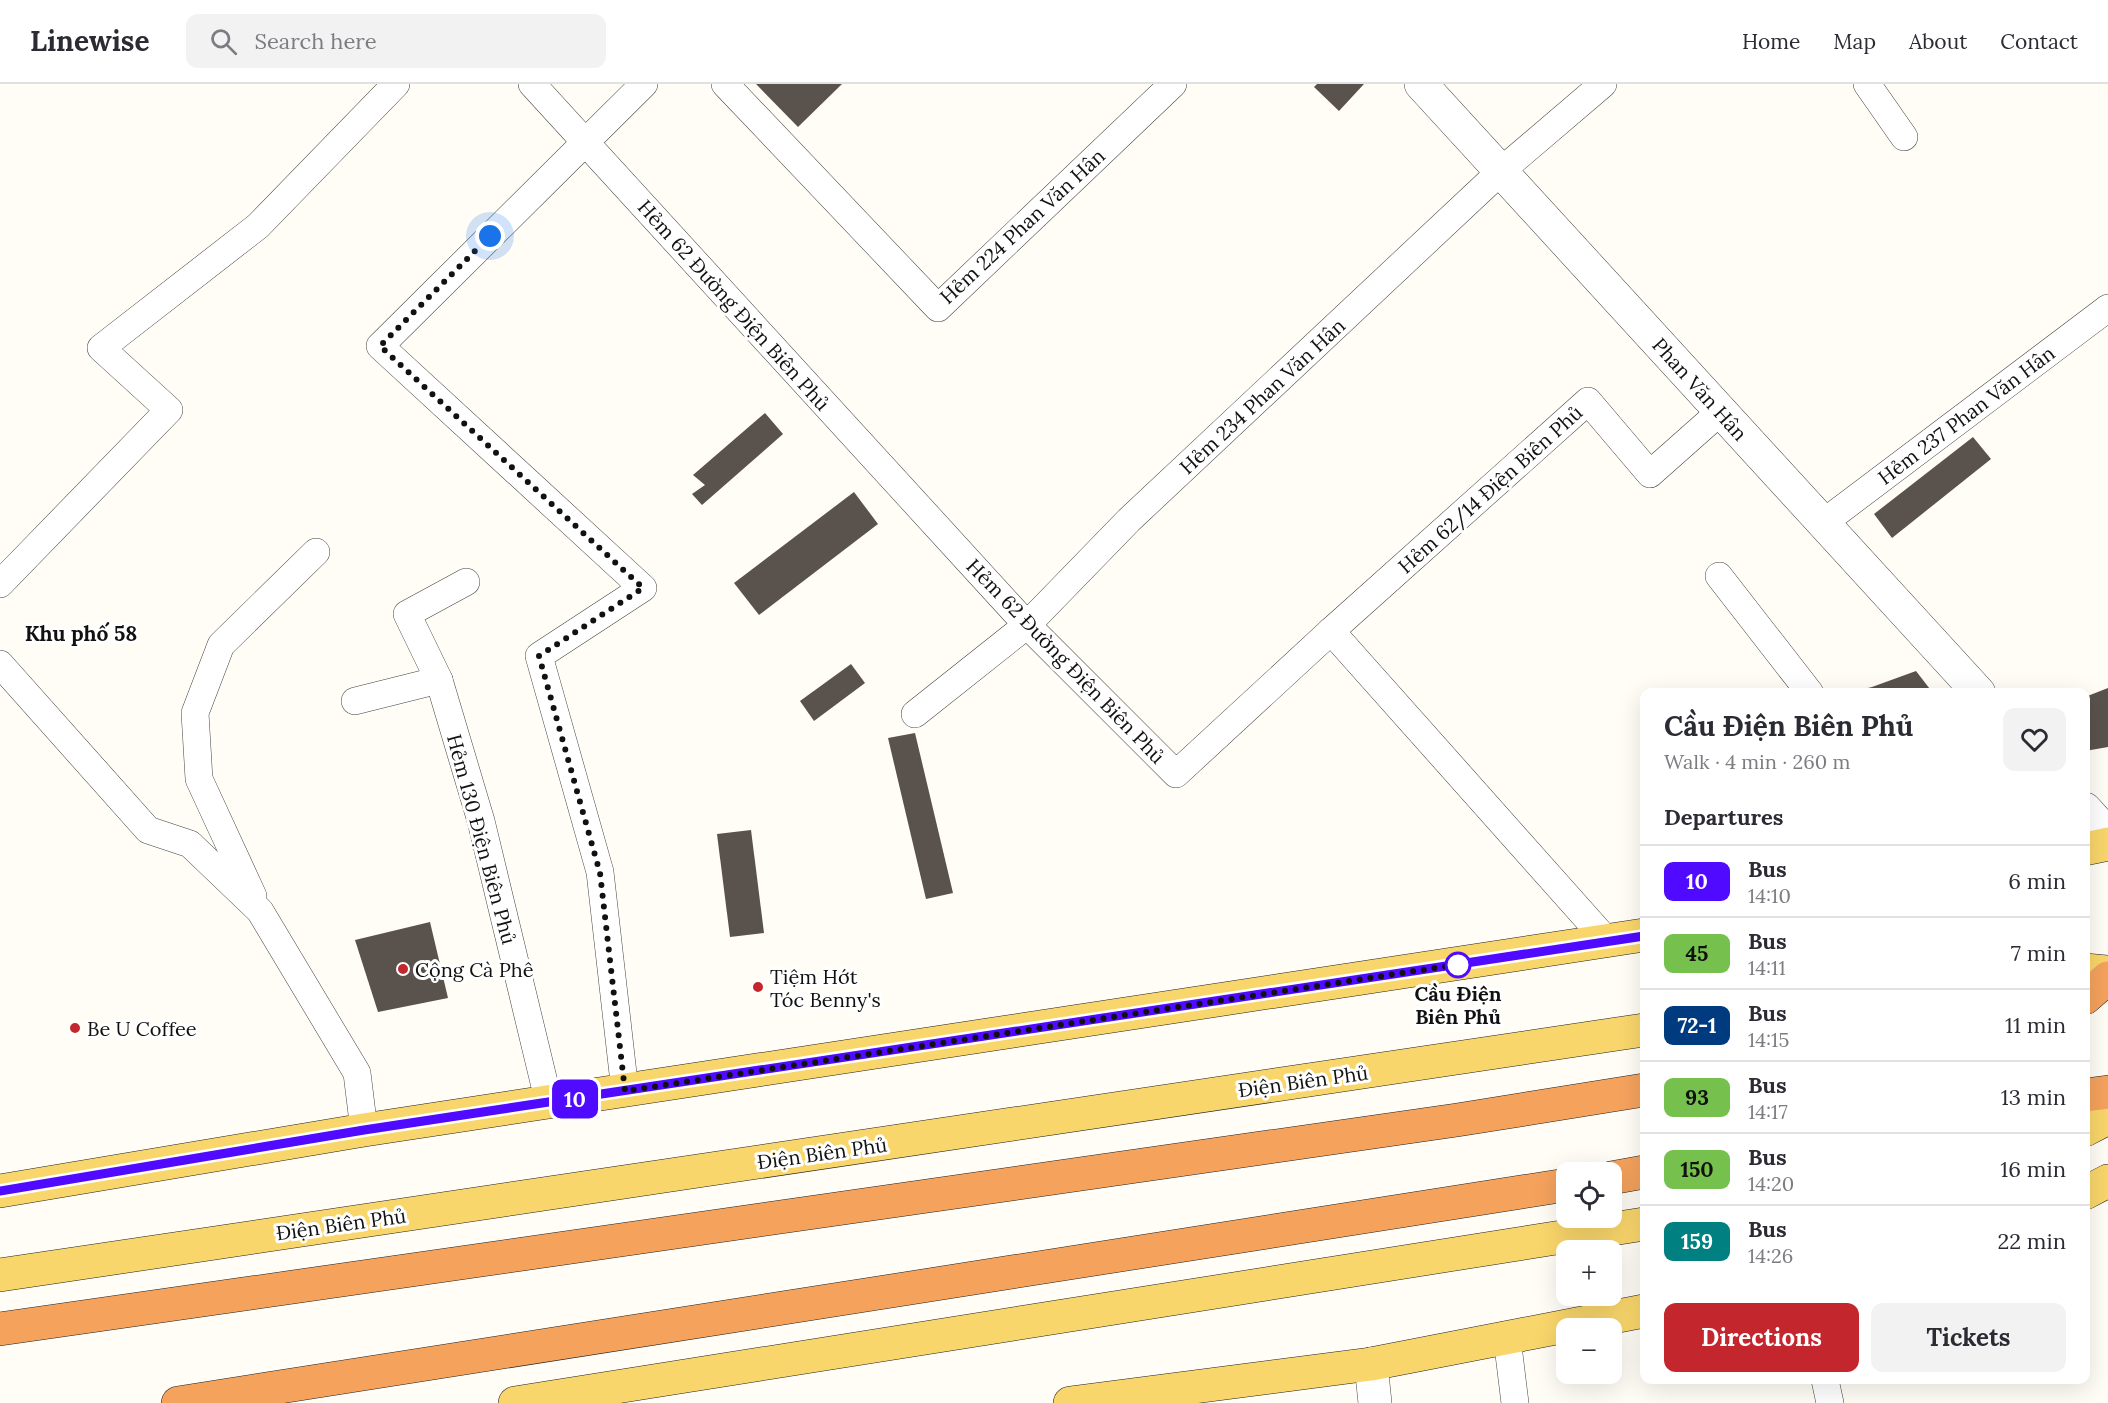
<!DOCTYPE html>
<meta charset="utf-8">
<style>
body{margin:0;font-family:Lora,serif;background:#f2f2f3;color:#2b2b33;height:100vh;display:flex;flex-direction:column;font-size:22px;white-space:nowrap}
*{box-sizing:border-box;margin:0}
p{font-size:20px;color:#7c7c81}
.icon{flex:none;width:33px;height:33px;fill:none;stroke:currentColor;stroke-width:2;stroke-linecap:round;stroke-linejoin:round}
.map{position:relative;flex:1;overflow:hidden}
.details{position:absolute;left:1640px;top:604px;width:450px;height:696px;display:flex;flex-direction:column;background:#fff;border-radius:12px;box-shadow:0 6px 24px #0002}
.details>*{flex:none}
.badge{padding:0 12px;border-radius:9px;font-size:21px;line-height:39px}
.buttons{position:absolute;left:1556px;top:1078px;display:grid;gap:12px}
.buttons a{display:grid;place-items:center;width:66px;height:66px;border-radius:12px;background:#fff;box-shadow:0 6px 24px #0002;font-size:30px}
.you{position:absolute;width:30px;height:30px;margin:-15px;border:4px solid #fff;border-radius:50%;background:#1a73e8;box-shadow:0 0 0 9px #1a73e833}
.map>.badge{position:absolute;translate:-50% -50%;box-shadow:0 0 0 3px #fff}
h2{padding:0 24px;font-size:22px;line-height:54px}
.round{display:grid;place-items:center;flex:none;width:63px;height:63px;border-radius:12px;background:#f2f2f3}
.overview{display:flex;align-items:center;justify-content:space-between;height:102px;padding:0 24px}
h1{font-size:28px;font-weight:700;line-height:45px}
.cta{display:flex;gap:12px;margin-top:auto;padding:12px 24px}
.cta a{flex:1;height:69px;border-radius:12px;background:#c4262e;color:#fff;font-size:24px;font-weight:700;line-height:69px;text-align:center}
.cta a+a{background:#f2f2f3;color:#2b2b33}
ul{padding:0;list-style:none}
li{display:flex;align-items:center;gap:18px;height:72px;padding:0 24px;border-top:2px solid #e1e1e2}
li div{flex:1}
li b{display:block;font-size:22px}
li em{font-style:normal}
li .badge{min-width:66px;font-weight:700;text-align:center}
header{display:flex;align-items:center;gap:36px;box-sizing:border-box;height:84px;padding:0 30px;background:#fff;border-bottom:2px solid #e1e1e2}
header strong{font-size:28px}
nav{display:flex;gap:33px;margin-inline-start:auto;font-size:21px}
.search{width:420px;height:54px;background:#f2f2f3;display:flex;align-items:center;gap:15px;box-sizing:border-box;padding:0 21px;border-radius:12px;color:#7c7c81;font-size:22px}
.map>svg:first-child{display:block}
</style>
<header>
<strong>Linewise</strong>
<div class="search"><svg class="icon" aria-label="search" viewBox="0 0 24 24"><circle cx="10" cy="10" r="6"/><path d="M15 15l6 6"/></svg>Search here</div>
<nav><a>Home</a><a>Map</a><a>About</a><a>Contact</a></nav>
</header>
<div class="map">
<svg width="2108" height="1319" viewBox="0 0 2108 1319">
<rect width="100%" height="100%" fill="#fffdf5"/>
<!-- building -->
<g fill="#5a524d">
<polygon points="756,0 842,0 798,43"/>
<polygon points="1317,0 1364,0 1339,27 1314,3"/>
<polygon points="765,329 783,350 702,421 692,410 705,401 693,391"/>
<polygon points="1973,353 1991,375 1892,454 1874,430"/>
<polygon points="854,408 878,440 759,531 734,499"/>
<polygon points="851,580 865,599 814,637 800,617"/>
<polygon points="1916,587 1933,609 1847,609 1872,603"/>
<polygon points="2108,604 2108,663 2085,667 2085,613"/>
<polygon points="915,649 953,809 926,815 888,654"/>
<polygon points="751,746 764,849 730,853 717,750"/>
<polygon points="430,838 448,914 378,928 355,856"/>
</g>
<g fill="none" stroke-linecap="round" stroke-linejoin="round">
<defs>
<g id="lane">
<polyline points="532,0 1027,541 1176,690 1331,547 1608,858"/>
<polyline points="725,0 938,224 1173,0"/>
<polyline points="1867,0 1904,53"/>
<polyline points="1823,439 2108,224"/>
<polyline points="1719,492 1810,609"/>
<polyline points="466,498 407,530 439,596 481,737 549,1019"/>
<polyline points="0,500 169,326 101,264 258,142 396,0"/>
<polyline points="1331,547 1588,317 1650,390 1721,327"/>
<polyline points="0,580 148,746 190,760 260,827 357,989 364,1046"/>
<polyline points="355,617 439,596"/>
<polyline points="915,630 1027,541 1129,436 1501,87 1603,0"/>
<polyline points="253,812 199,695 195,629 221,561 316,468"/>
<polyline points="625,1007 600,788 539,572 643,504 380,262 644,0"/>
<polyline points="1507,1254 1515,1319"/>
<polyline points="1825,1296 1830,1319"/>
</g>
<g id="street">
<polyline points="1421,0 1979,609"/>
<polyline points="2085,725 2108,750"/>
<polyline points="1371,1280 1375,1319"/>
</g>
<g id="primary">
<polyline points="2085,765 2108,760"/>
<polyline points="2085,886 2108,888"/>
<polyline points="2085,1046 2108,1034"/>
<polyline points="0,1107 364,1046 1644,851"/>
<polyline points="2085,1109 2108,1097"/>
<polyline points="0,1191 1644,946"/>
<polyline points="515,1319 1644,1140"/>
<polyline points="1070,1319 1371,1280 1644,1227"/>
</g>
<g id="highway">
<polyline points="2085,914 2108,894"/>
<polyline points="2085,1011 2108,1008"/>
<polyline points="1611,1094 1644,1088"/>
<polyline points="0,1245 1457,1036 1644,1006"/>
<polyline points="178,1319 1566,1101"/>
</g>
</defs>
<!-- lane casing -->
<use href="#lane" stroke="#444" stroke-width="28"/>
<!-- street casing -->
<use href="#street" stroke="#444" stroke-width="34"/>
<!-- primary casing -->
<use href="#primary" stroke="#222" stroke-width="34"/>
<!-- highway casing -->
<use href="#highway" stroke="#222" stroke-width="34"/>
<!-- lane -->
<use href="#lane" stroke="#fff" stroke-width="27"/>
<!-- street -->
<use href="#street" stroke="#fff" stroke-width="33"/>
<!-- primary -->
<use href="#primary" stroke="#f9d66b" stroke-width="33"/>
<!-- highway -->
<use href="#highway" stroke="#f5a25d" stroke-width="33"/>
</g>
<g fill="none" stroke-linecap="round" stroke-linejoin="round">
<defs>
<polyline id="line" points="0,1107 364,1046 1644,852"/>
</defs>
<!-- line casing -->
<use href="#line" stroke="#fff" stroke-width="14"/>
<!-- line -->
<use href="#line" stroke="#4f0aff" stroke-width="9"/>
<!-- walk -->
<polyline stroke="#111" stroke-width="6" stroke-dasharray="0 10.8" points="490,152 380,262 643,504 539,572 600,789 625,1007 1468,879 1458,881"/>
</g>
<!-- markers -->
<circle fill="#fff" stroke="#4f0aff" stroke-width="3" cx="1458" cy="881" r="12"/>
<g fill="#c4262e" stroke="#fff" stroke-width="2">
<circle cx="403" cy="885" r="6"/>
<circle cx="758" cy="903" r="6"/>
<circle cx="75" cy="944" r="6"/>
</g>
<g text-anchor="middle" dominant-baseline="central" stroke-width="6" stroke-linejoin="round" paint-order="stroke">
<!-- street labels -->
<g font-size="20" fill="#111" stroke="#fff">
<text transform="translate(1022 142) rotate(-43)">Hẻm 224 Phan Văn Hân</text>
<text transform="translate(734 221) rotate(48)">Hẻm 62 Đường Điện Biên Phủ</text>
<text transform="translate(1700 305) rotate(48)">Phan Văn Hân</text>
<text transform="translate(1262 312) rotate(-43)">Hẻm 234 Phan Văn Hân</text>
<text transform="translate(1966 331) rotate(-37)">Hẻm 237 Phan Văn Hân</text>
<text transform="translate(1490 405) rotate(-42)">Hẻm 62/14 Điện Biên Phủ</text>
<text transform="translate(1066 577) rotate(46)">Hẻm 62 Đường Điện Biên Phủ</text>
<text transform="translate(482 755) rotate(75)">Hẻm 130 Điện Biên Phủ</text>
<text transform="translate(1303 997) rotate(-8)">Điện Biên Phủ</text>
<text transform="translate(822 1069) rotate(-8)">Điện Biên Phủ</text>
<text transform="translate(341 1140) rotate(-8)">Điện Biên Phủ</text>
</g>
<!-- poi labels -->
<g font-size="20" fill="#111" stroke="#fff" text-anchor="start">
<text x="415" y="885">Cộng Cà Phê</text>
<text x="770" y="892">Tiệm Hớt<tspan x="770" dy="23">Tóc Benny's</tspan></text>
<text x="87" y="944">Be U Coffee</text>
</g>
<!-- stop labels -->
<g font-size="20" font-weight="bold" fill="#111" stroke="#fff">
<text x="1458" y="909">Cầu Điện<tspan x="1458" dy="23">Biên Phủ</tspan></text>
</g>
<!-- neighbourhood labels -->
<g font-size="21" font-weight="bold" fill="#111" stroke="#fff">
<text x="81" y="549">Khu phố 58</text>
</g>
</g>
</svg>
<div class="buttons">
<a><svg class="icon" aria-label="locate" viewBox="0 0 24 24"><circle cx="12" cy="12" r="6"/><path d="M12 2v4M12 18v4M2 12h4M18 12h4"/></svg></a>
<a>+</a>
<a>−</a>
</div>
<div class="you" style="left:490px;top:152px"></div>
<b class="badge" style="left:575px;top:1015px;background:#4f0aff;color:#fff">10</b>
<section class="details">
<div class="overview"><div><h1>Cầu Điện Biên Phủ</h1><p>Walk · 4 min · 260 m</p></div><a class="round"><svg class="icon" aria-label="heart" viewBox="0 0 24 24"><path d="M12 20l-8-8c-3-5 5-10 8-4 3-6 11-1 8 4z"/></svg></a></div>
<h2>Departures</h2>
<ul>
<li><span class="badge" style="background:#4f0aff;color:#fff">10</span><div><b>Bus</b><p>14:10</p></div><em>6 min</em></li>
<li><span class="badge" style="background:#76c04d;color:#111">45</span><div><b>Bus</b><p>14:11</p></div><em>7 min</em></li>
<li><span class="badge" style="background:#003b80;color:#fff">72-1</span><div><b>Bus</b><p>14:15</p></div><em>11 min</em></li>
<li><span class="badge" style="background:#76c04d;color:#111">93</span><div><b>Bus</b><p>14:17</p></div><em>13 min</em></li>
<li><span class="badge" style="background:#76c04d;color:#111">150</span><div><b>Bus</b><p>14:20</p></div><em>16 min</em></li>
<li><span class="badge" style="background:#008080;color:#fff">159</span><div><b>Bus</b><p>14:26</p></div><em>22 min</em></li>
</ul>
<div class="cta"><a>Directions</a><a>Tickets</a></div>
</section>
</div>
